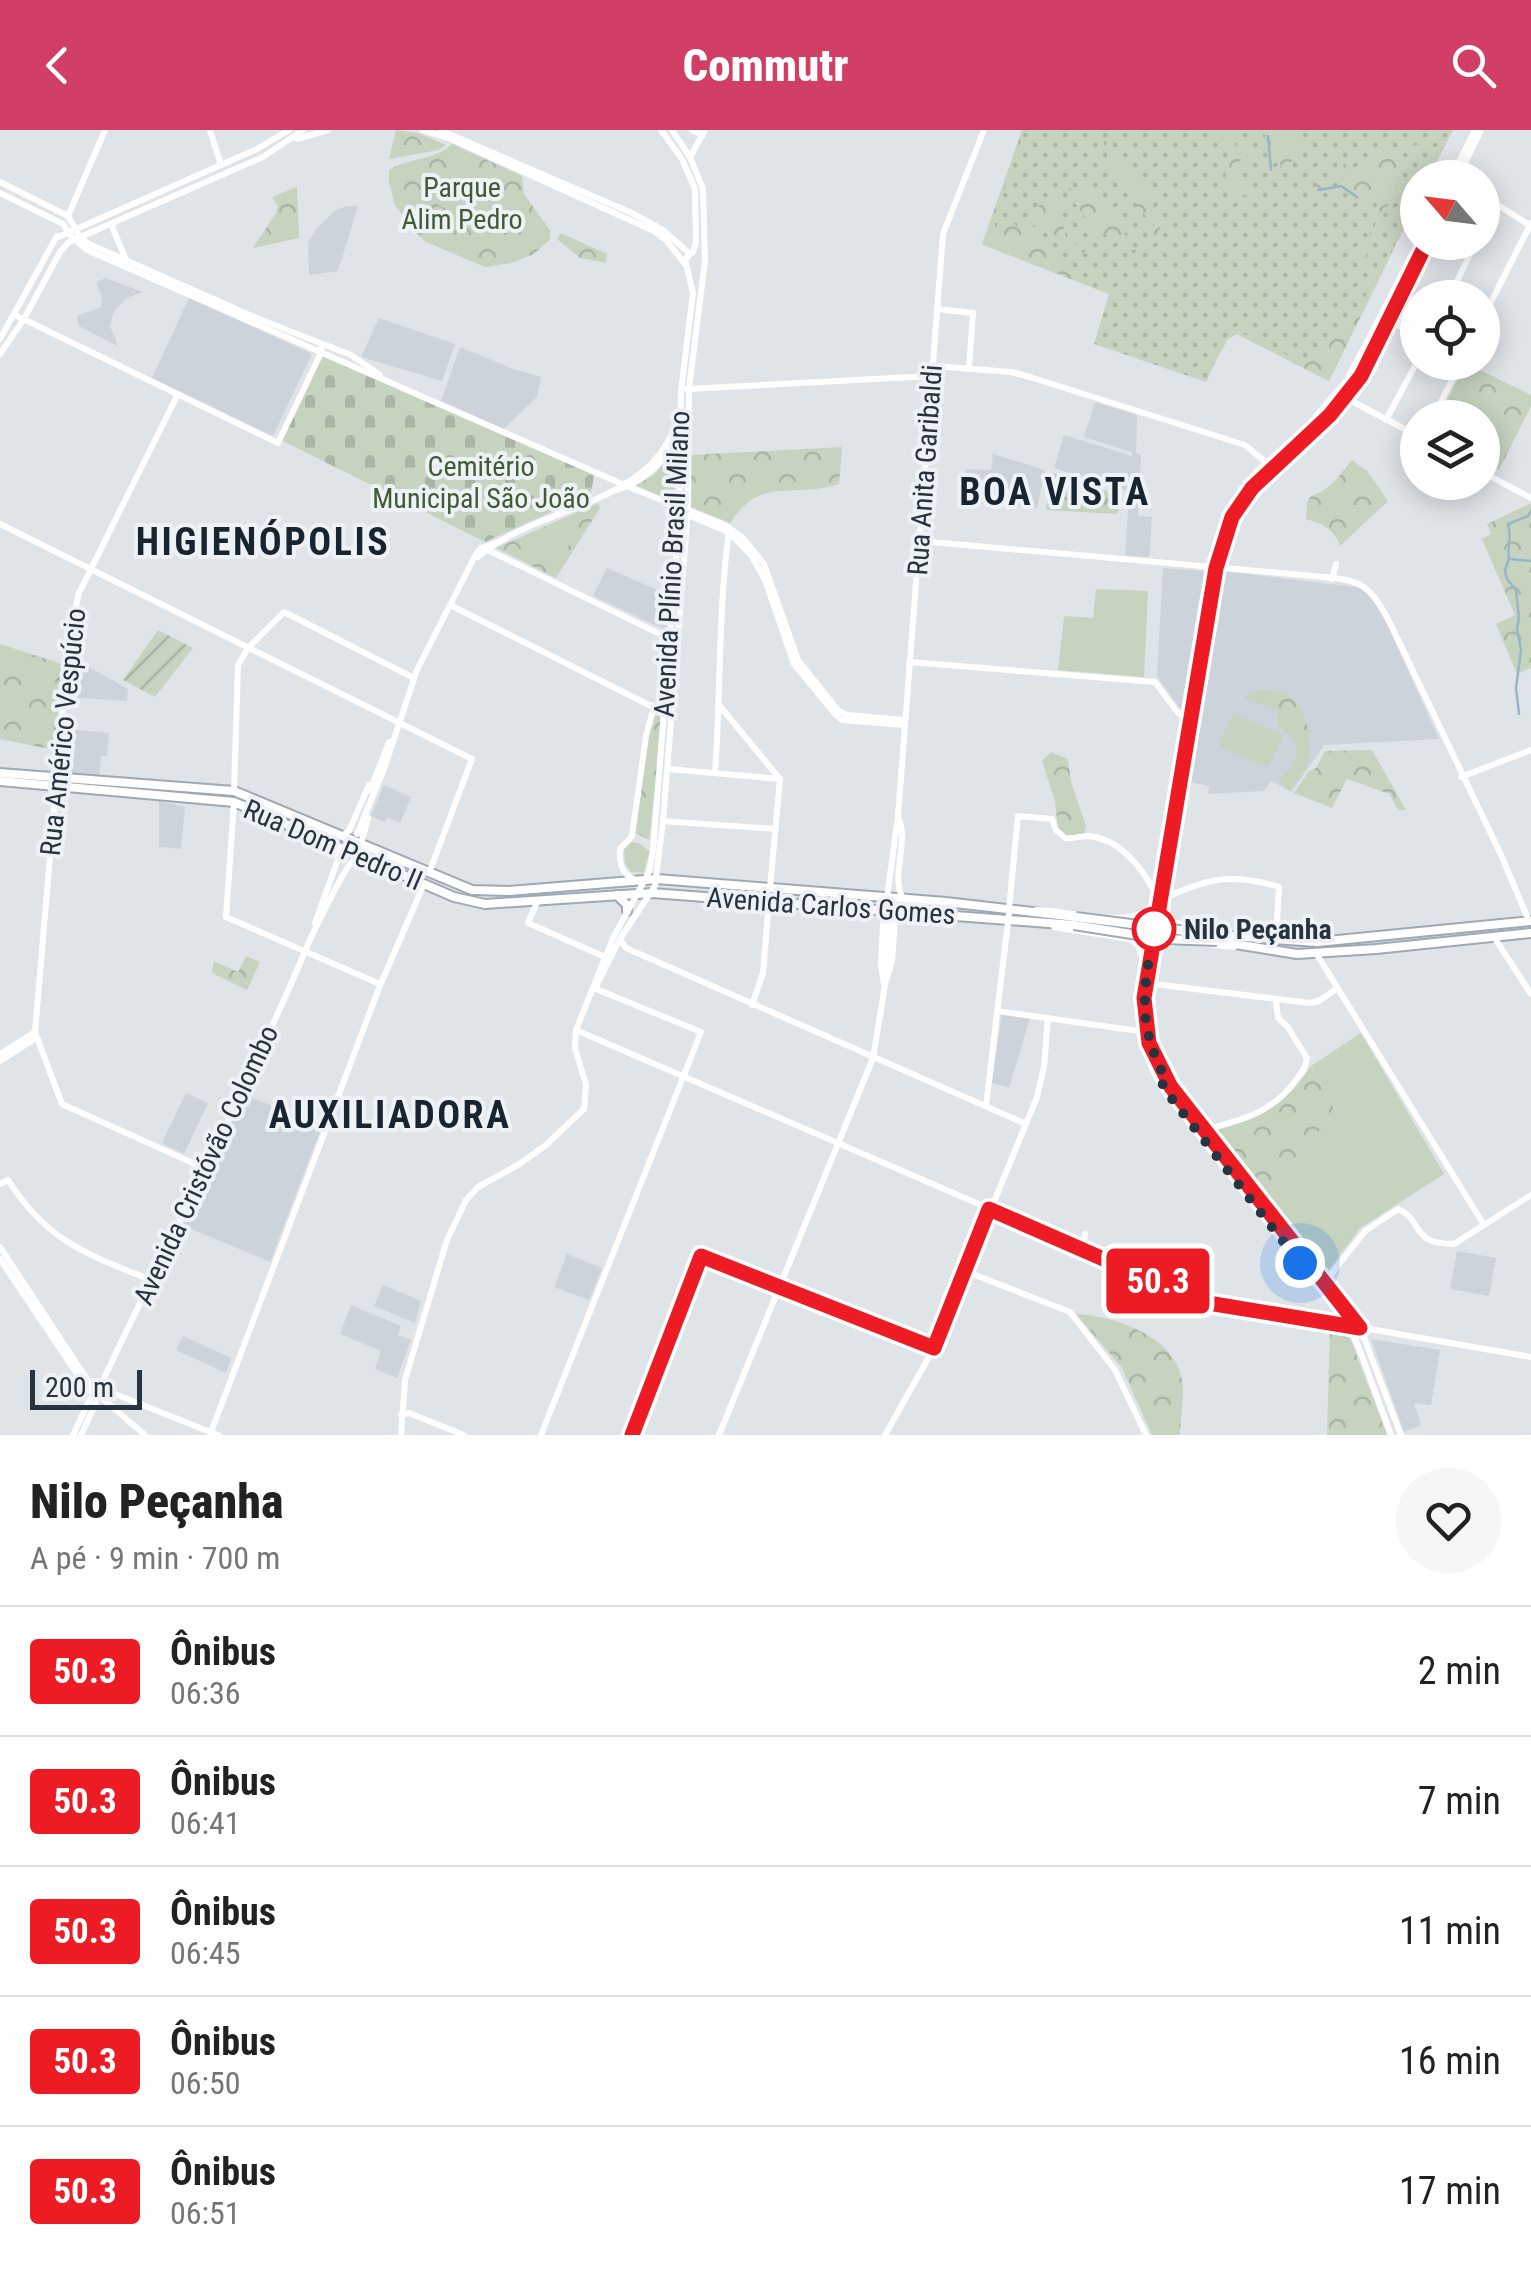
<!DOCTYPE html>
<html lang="pt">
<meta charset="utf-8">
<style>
body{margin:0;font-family:"Roboto Condensed",sans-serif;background:#f6f6f6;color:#222;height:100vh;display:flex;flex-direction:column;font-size:38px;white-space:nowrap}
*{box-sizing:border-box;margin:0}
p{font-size:32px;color:#767676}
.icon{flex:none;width:55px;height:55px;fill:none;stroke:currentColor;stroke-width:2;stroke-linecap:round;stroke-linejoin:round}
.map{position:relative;height:1305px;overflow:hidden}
.details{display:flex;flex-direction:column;background:#fff;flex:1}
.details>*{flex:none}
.badge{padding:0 20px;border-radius:8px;font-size:35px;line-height:65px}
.needle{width:65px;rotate:298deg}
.controls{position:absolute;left:1400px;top:30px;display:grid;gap:20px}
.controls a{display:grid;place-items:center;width:100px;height:100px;border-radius:50%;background:#fff;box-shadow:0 5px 25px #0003;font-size:50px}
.scale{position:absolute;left:30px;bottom:25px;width:112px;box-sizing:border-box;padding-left:10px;border:5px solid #273340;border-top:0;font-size:28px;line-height:35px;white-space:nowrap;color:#273340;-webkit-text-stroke:8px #eef2f6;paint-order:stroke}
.you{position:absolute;width:50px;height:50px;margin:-25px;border:8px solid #fff;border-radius:50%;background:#1a73e8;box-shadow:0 0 0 15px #1a73e833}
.map>.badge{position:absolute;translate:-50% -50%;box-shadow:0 0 0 5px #fff}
.round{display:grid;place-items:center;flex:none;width:105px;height:105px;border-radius:52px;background:#f6f6f6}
.head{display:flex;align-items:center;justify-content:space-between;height:170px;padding:0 30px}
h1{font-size:48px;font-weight:800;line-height:75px}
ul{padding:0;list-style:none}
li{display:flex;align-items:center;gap:30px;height:130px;padding:0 30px;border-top:2px solid #e0e0e0}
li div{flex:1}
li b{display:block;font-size:38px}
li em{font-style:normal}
li .badge{min-width:110px;font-weight:700;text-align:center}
header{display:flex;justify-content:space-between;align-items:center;height:130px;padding:0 30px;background:#d23f66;color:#fff;font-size:45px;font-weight:800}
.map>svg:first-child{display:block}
</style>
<header><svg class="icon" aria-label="back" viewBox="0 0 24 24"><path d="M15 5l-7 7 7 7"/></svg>Commutr<svg class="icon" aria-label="search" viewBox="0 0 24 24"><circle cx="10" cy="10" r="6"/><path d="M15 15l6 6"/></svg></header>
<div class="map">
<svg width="1531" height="1305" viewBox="0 0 1531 1305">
<defs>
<pattern id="grass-dots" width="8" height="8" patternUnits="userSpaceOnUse" patternTransform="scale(2.5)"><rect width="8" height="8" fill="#c6d3bf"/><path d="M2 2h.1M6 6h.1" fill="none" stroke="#aab6a5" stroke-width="1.8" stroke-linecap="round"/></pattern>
<pattern id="forest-crowns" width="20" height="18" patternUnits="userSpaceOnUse" patternTransform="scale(2.5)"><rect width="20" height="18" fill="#c6d3bf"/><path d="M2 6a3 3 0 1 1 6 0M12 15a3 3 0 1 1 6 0" fill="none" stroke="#aab6a5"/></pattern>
<pattern id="cemetery-stones" width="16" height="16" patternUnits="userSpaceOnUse" patternTransform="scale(2.5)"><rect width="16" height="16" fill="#c6d3bf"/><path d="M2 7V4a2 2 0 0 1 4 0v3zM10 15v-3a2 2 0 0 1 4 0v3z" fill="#aab6a5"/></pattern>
<pattern id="garden-furrows" width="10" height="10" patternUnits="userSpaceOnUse" patternTransform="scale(2.5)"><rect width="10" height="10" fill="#c6d3bf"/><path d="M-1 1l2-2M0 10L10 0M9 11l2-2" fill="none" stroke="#aab6a5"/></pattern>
</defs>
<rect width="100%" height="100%" fill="#dfe4e9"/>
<!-- built -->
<g fill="#ccd3db">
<polygon points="347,76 358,76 338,141 309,145 308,113 315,100 336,80"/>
<polygon points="105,148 143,162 126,168 114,181 110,196 118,216 79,196 77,186 101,177 102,166 96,153"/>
<polygon points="189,168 312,224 273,306 152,248"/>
<polygon points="379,188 455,214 442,251 361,227"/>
<polygon points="460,217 511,238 541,247 537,267 504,299 441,271"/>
<polygon points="1095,272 1137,285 1136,322 1141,325 1138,386 1152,387 1149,427 1125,426 1131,341 1127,361 1054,338 1064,305 1132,326 1132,322 1084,307"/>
<polygon points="993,324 1045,340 1037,378 963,372 966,339 991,340"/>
<polygon points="607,438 671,466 666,500 593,466"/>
<polygon points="1163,438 1205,441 1181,580 1157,546"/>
<polygon points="1222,441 1363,458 1375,468 1439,609 1324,615 1292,662 1271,651 1264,661 1208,664 1209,656 1188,652"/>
<polygon points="73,528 128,559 127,571 69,567"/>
<polygon points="66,599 109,603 107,626 101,626 99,648 62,645"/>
<polygon points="384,655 411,667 400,693 387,687 385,692 371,686"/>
<polygon points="159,671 185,677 181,719 159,717"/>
<polygon points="1002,884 1030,888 1009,958 992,953"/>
<polygon points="186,963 208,973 184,1024 162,1013"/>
<polygon points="245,965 322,996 270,1132 182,1095"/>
<polygon points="1457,1121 1496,1128 1489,1166 1450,1159"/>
<polygon points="567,1124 602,1138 589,1170 554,1157"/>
<polygon points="383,1155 421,1171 415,1193 374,1176"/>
<polygon points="351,1175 401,1196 398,1205 411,1210 397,1248 375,1239 381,1221 340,1204"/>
<polygon points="183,1206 231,1228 226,1243 176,1220"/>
<polygon points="1371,1209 1440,1220 1431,1275 1414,1273 1421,1295 1404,1302"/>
</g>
<!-- grass -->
<polygon fill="url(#grass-dots)" points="1022,0 1453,0 1429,47 1418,48 1417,71 1329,251 1237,204 1232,204 1223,215 1206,252 1094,214 1109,164 983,115"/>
<!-- forest -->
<g fill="url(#forest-crowns)">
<polygon points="396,0 418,3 446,15 439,20 389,29"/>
<polygon points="1022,0 1025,0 993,92 999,101 1013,93 1059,128 1076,149 1109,164 982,114"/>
<path d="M1099 0 1118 31 1148 57 1169 128 1154 108V95C1128 66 1109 38 1099 0Z"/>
<polygon points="1217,0 1229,0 1228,5 1237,17 1251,23 1240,31 1238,47 1252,57 1246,66 1223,53 1231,30"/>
<polygon points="1259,0 1271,3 1283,0 1304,17 1276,50 1281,35 1266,23 1266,6"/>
<path d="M452 14 522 46 524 64 550 100V109L534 124 512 133 485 137 426 112 415 102 395 75 389 52V40C410 27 435 31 452 14Z"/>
<path d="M1426 14 1415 27 1419 18 1401 22 1400 48 1365 127 1357 128 1381 84 1375 71 1357 72 1341 51 1328 53 1322 62 1316 57C1326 46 1337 43 1348 30L1344 44 1389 18Z"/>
<polygon points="297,57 299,108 253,118 276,83 278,76 272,67"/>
<polygon points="1063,58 1096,61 1141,128 1093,97"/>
<polygon points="1058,71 1066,107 1104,134 1029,93 1037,76"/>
<path d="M1414 78 1329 251 1237 204 1228 209 1217 229 1211 227 1231 202 1247 205 1289 226 1295 225 1303 232C1358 194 1383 136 1414 78Z"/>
<polygon points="561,103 607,124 606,133 580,128 557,109"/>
<polygon points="1466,233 1531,265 1531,276 1499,340 1483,331 1482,288 1438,288"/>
<path d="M842 317 839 354C792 369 761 345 730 393L691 377 690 325Z"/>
<polygon points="667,329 675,332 674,373 636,355 654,345"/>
<path d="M1352 330 1368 342 1388 371 1340 416C1334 398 1322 394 1306 389 1307 360 1309 371 1328 357 1337 350 1345 338 1352 330Z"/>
<polygon points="1053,343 1118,365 1121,377 1116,384 1046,380"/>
<polygon points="598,373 600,378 556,448 496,418"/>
<polygon points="1531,373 1531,538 1517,544 1496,494 1515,485 1482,409 1491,404 1487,394"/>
<polygon points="0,514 62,534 55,620 0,609"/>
<path d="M1259 560C1269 560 1282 560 1290 566 1307 578 1314 614 1308 633 1304 642 1296 652 1290 660L1278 649C1293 639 1299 630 1295 611L1278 595V581L1243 568Z"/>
<polygon points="658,584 663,589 649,710 634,702 649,599 653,587"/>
<polygon points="1372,620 1406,680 1398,680 1390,664 1347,649 1332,678 1294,663 1309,641 1316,638 1325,621"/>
<polygon points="1051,622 1068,629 1071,652 1086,696 1084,704 1066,706 1058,699 1055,671 1042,631"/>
<polygon points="632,712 639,713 650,722 643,743 631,742 625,733 624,719"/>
<polygon points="246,826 260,832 247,860 212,843 214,831 238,842"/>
<path d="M1311 936 1336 982 1263 1064 1209 1000C1259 986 1281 981 1311 936Z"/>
<path d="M1076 1184C1114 1186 1175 1206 1182 1250 1185 1267 1180 1288 1180 1305H1152L1122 1238Z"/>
<polygon points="1330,1200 1349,1205 1387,1305 1327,1305"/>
</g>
<!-- cemetery -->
<polygon fill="url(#cemetery-stones)" points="322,226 594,345 591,364 485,412 281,310"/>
<!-- garden -->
<polygon fill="url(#garden-furrows)" points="158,500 193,518 155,567 123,550"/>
<!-- pitch -->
<g fill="#c6d3bf">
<polygon points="454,41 505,65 489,99 438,75"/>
<polygon points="561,399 575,408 554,433 546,436 528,425 522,426 518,420"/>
<polygon points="1096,459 1148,461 1144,547 1058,540 1064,486 1093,488"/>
<polygon points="0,514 57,537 52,551 57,554 53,565 48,563 48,559 44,569 24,562 28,551 18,548 19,543 0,536"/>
<polygon points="1233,583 1283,605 1268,638 1218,616"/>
<polygon points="1361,903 1444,1044 1360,1098 1326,1144 1263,1064 1336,982 1311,936"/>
</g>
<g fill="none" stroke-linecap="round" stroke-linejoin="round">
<!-- stream -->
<g stroke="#98b6ca" stroke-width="2.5">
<polyline points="1268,6 1271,40"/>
<polyline points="1318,60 1341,56 1357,67"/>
<path d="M1531 381 1528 386 1508 394C1512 409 1507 415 1509 429L1531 431"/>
<polyline points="1509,429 1505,440 1507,449 1516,460 1519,488 1517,498 1521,520 1516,558 1519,584"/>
</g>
<!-- secondary-tunnel -->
<polyline stroke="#bac1c7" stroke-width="6" stroke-dasharray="6 3" stroke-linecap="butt" points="342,728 353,702"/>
<defs>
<g id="primary">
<polyline points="0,643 234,661 472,760 509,761 657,749 946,772 1076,787"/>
<polyline points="0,651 234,672 454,767 485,774 652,763 1074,795"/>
<polyline points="617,765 627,775 627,781"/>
<polyline points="1218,805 1317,812 1531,791"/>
<polyline points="1217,811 1297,824 1376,819 1531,803"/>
</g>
</defs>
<!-- primary casing -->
<use href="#primary" stroke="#9da9b5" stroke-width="12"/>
<!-- secondary -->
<g stroke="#fff" stroke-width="6">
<polyline points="210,0 221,35"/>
<polyline points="422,0 451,9 654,101 666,110 685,134"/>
<polyline points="440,0 632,83 663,100 689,123"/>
<polyline points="692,0 703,5"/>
<polyline points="297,9 328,0"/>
<polyline points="690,27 705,0"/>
<polyline points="1451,48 1475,0"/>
<polyline points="1458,48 1481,0"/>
<polyline points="0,52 68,86"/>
<polyline points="0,63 63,94"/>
<polyline points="1482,65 1531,96"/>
<polyline points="68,86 80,107 89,114 259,189 351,225 380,245"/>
<polyline points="68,86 105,0"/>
<polyline points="63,94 70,105 87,120 629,357 725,395 744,409 764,434 798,530 838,580 847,585 905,590"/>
<polyline points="111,94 127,132"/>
<polyline points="1482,100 1496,73"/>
<polyline points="56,108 257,19 289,0"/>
<polyline points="1449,168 1476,112"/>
<polyline points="937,179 973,183 969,239"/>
<polyline points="15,185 278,313 321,223 322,214"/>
<polyline points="1387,190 1418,205"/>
<polyline points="1482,190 1531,93"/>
<polyline points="0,209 57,106"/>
<polyline points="0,224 24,189 60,122 69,112 263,27 303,0"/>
<polyline points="933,236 1011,242 1030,247 1245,315 1268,334"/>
<polyline points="687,259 932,246"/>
<polyline points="178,264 79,463 69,505 35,902 62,974 204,1038"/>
<polyline points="1344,267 1418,306"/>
<polyline points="1433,288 1461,232"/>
<polyline points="1386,290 1418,230"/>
<polyline points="1482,342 1531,368"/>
<path d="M613 361C643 354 662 333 679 307"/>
<polyline points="684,383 728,402 751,425 765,450 794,534 835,584 842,590 905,595"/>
<polyline points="0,394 472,629 429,743"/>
<path d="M919 411 1303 445C1357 451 1366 445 1392 497L1502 727 1529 791"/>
<polyline points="488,420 670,509"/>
<path d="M478 427C527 385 601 380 648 337 662 324 670 309 678 292"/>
<polyline points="1332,449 1336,434"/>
<polyline points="450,475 649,575 664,578"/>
<polyline points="909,532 1155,552 1179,584 1185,586"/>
<polyline points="720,576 779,648"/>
<polyline points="668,639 780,649"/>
<path d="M715 643C721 562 718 481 729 400"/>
<polyline points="1461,647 1531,620"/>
<polyline points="234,661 238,535 248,518 284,482 414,548"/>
<polyline points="370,661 389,612"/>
<polyline points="234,672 226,787 380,854"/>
<path d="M899 689C909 714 890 744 903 769"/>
<polyline points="663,691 775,699"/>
<polyline points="357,704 384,639 417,540 476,424 481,418 501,411"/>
<polyline points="342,706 349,701 369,655"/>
<polyline points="361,714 368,688"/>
<path d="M634 749C621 744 619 732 620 719L632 706 646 606 652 584"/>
<polyline points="770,758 780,649"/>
<polyline points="887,768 898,686 943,104 984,0"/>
<polyline points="538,770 528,793 605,827"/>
<path d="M1160 770C1206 749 1229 742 1279 757L1276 810"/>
<polyline points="1158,775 1171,792 1225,803"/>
<polyline points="884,779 881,834 884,854"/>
<path d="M1009 779 1018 686 1052 689 1056 700 1065 708C1073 709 1081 706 1089 706 1119 709 1141 736 1154 761"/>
<path d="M1036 780C1065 779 1129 799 1149 778"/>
<polyline points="315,793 338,729 337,717"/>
<polyline points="1054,797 1129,809 1138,815 1141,825"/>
<polyline points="1494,807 1531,864"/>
<polyline points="620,809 626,818 1026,994"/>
<polyline points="1197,813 1234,817"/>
<polyline points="1316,823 1484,1095"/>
<polyline points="1150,825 1164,815 1179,812"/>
<polyline points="885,844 890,782"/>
<polyline points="1146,853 1310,873 1319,871 1336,859"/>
<polyline points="596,857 620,809 655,756 663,691 688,380 689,259 705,131 703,59 690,27 672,0"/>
<polyline points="752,875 763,843 769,771"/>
<polyline points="997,881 1139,901"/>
<polyline points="576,900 1157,1151 1176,1162 1186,1173 1202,1171 1350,1196"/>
<polyline points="0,924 35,902"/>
<polyline points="0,931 36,908"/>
<polyline points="986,976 1009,783"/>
<path d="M1204 1000C1242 990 1272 983 1296 950 1302 942 1306 937 1307 928L1287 896 1278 888 1276 870"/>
<path d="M0 1054 8 1050C47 1111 86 1124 151 1150"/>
<polyline points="0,1117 90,1254 218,1305"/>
<polyline points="1077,1118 1084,1115 1085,1104"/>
<polyline points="0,1129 87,1259 102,1268 145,1305"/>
<polyline points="965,1141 1070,1182 1115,1240 1146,1305"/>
<path d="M1325 1152 1365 1101 1398 1079C1424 1090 1409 1114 1454 1114L1531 1065"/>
<polyline points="1358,1197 1531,1227"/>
<polyline points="401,1285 409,1283 464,1305"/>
<path d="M73 1305 89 1271 99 1259C166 1116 238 976 301 831 308 813 346 731 358 726"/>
<polyline points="81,1305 95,1275 96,1264"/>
<polyline points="210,1305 379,858 424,754"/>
<polyline points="401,1305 405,1250 447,1110 466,1070 478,1057 518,1035 546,1015 584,979 586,955 575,918 576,900 613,808 649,742 653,720 679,392 681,261 693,163 685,129 693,122 696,112 695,59 682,29 661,0"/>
<polyline points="541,1305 701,902 596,859"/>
<polyline points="719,1305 873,928 885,855 892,831 895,792 901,781"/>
<polyline points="885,1305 934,1218 1037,967 1044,937 1048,888"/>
<path d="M1391 1305 1359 1218 1344 1186 1157 948C1135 910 1137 873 1142 830L1210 438 1222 396 1236 368 1256 342 1306 298 1347 250 1419 112"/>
<polyline points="1401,1305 1360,1197 1230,1029 1189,982 1165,948 1146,902 1144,882 1150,826 1216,438 1228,398 1252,357 1331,285 1361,246 1427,112"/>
</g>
<!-- primary -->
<use href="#primary" stroke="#fff" stroke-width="8"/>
<defs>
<g id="primary-bridge">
<polyline points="1076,787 1218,805"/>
<polyline points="1074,795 1163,809 1217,811"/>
</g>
</defs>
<!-- primary-bridge casing -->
<use href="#primary-bridge" stroke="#9da9b5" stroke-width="12" stroke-linecap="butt"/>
<!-- primary-bridge -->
<use href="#primary-bridge" stroke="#fff" stroke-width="8"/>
</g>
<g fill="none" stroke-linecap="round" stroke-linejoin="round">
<defs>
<polyline id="line" points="632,1305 701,1126 934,1218 989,1079 1202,1172 1360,1198 1171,957 1149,913 1144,868 1216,438 1232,387 1252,358 1330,285 1361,246 1427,112"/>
</defs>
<!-- line casing -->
<use href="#line" stroke="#fff" stroke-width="22"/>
<!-- line -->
<use href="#line" stroke="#ed1c24" stroke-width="15"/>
<!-- walk -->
<path stroke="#273340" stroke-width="10" stroke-dasharray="0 18" d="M1154 799C1144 859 1136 891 1165 948L1161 950 1165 960 1300 1133"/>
</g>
<!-- markers -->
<circle fill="#fff" stroke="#ed1c24" stroke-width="5" cx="1154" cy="799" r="20"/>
<g text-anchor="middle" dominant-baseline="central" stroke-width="8" stroke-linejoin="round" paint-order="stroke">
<!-- park labels -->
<g font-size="28" fill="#405c34" stroke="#eef2f6">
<text x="462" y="57">Parque<tspan x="462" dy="32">Alim Pedro</tspan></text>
<text x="481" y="336">Cemitério<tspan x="481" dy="32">Municipal São João</tspan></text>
</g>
<!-- street labels -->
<g font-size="28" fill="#273340" stroke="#eef2f6">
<text transform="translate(925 340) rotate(-86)">Rua Anita Garibaldi</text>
<text transform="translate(672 434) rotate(-87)">Avenida Plínio Brasil Milano</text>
<text transform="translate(63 602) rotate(-84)">Rua Américo Vespúcio</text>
<text transform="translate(333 715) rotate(23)">Rua Dom Pedro II</text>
<text transform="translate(831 776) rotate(4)">Avenida Carlos Gomes</text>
<text transform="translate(206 1035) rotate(-65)">Avenida Cristóvão Colombo</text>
</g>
<!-- stop labels -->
<g font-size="28" font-weight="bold" fill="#273340" stroke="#eef2f6" text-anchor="start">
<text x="1184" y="799">Nilo Peçanha</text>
</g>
<!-- district labels -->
<g font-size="38" font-weight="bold" letter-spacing="2.5" fill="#192431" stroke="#eef2f6">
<text x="1055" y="362">BOA VISTA</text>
<text x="263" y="412">HIGIENÓPOLIS</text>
<text x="390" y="985">AUXILIADORA</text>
</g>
</g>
</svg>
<div class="controls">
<a><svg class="needle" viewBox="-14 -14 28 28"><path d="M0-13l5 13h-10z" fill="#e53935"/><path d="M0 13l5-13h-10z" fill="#767676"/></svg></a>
<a><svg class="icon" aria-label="locate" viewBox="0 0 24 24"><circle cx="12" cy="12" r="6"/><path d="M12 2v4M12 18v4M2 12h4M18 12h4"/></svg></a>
<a><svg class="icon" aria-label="layers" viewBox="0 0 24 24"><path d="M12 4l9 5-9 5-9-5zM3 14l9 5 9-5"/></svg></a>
</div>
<div class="scale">200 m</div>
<div class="you" style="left:1300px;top:1133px"></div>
<b class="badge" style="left:1158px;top:1151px;background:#ed1c24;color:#fff">50.3</b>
</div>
<section class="details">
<div class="head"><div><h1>Nilo Peçanha</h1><p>A pé · 9 min · 700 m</p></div><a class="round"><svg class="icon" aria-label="heart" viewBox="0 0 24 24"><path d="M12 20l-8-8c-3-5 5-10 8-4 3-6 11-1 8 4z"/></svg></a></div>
<ul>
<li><span class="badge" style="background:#ed1c24;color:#fff">50.3</span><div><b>Ônibus</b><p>06:36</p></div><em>2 min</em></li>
<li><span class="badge" style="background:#ed1c24;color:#fff">50.3</span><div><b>Ônibus</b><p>06:41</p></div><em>7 min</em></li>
<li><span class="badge" style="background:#ed1c24;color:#fff">50.3</span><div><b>Ônibus</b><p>06:45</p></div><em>11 min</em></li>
<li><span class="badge" style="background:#ed1c24;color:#fff">50.3</span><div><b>Ônibus</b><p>06:50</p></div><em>16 min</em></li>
<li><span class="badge" style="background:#ed1c24;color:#fff">50.3</span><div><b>Ônibus</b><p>06:51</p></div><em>17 min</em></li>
</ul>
</section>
